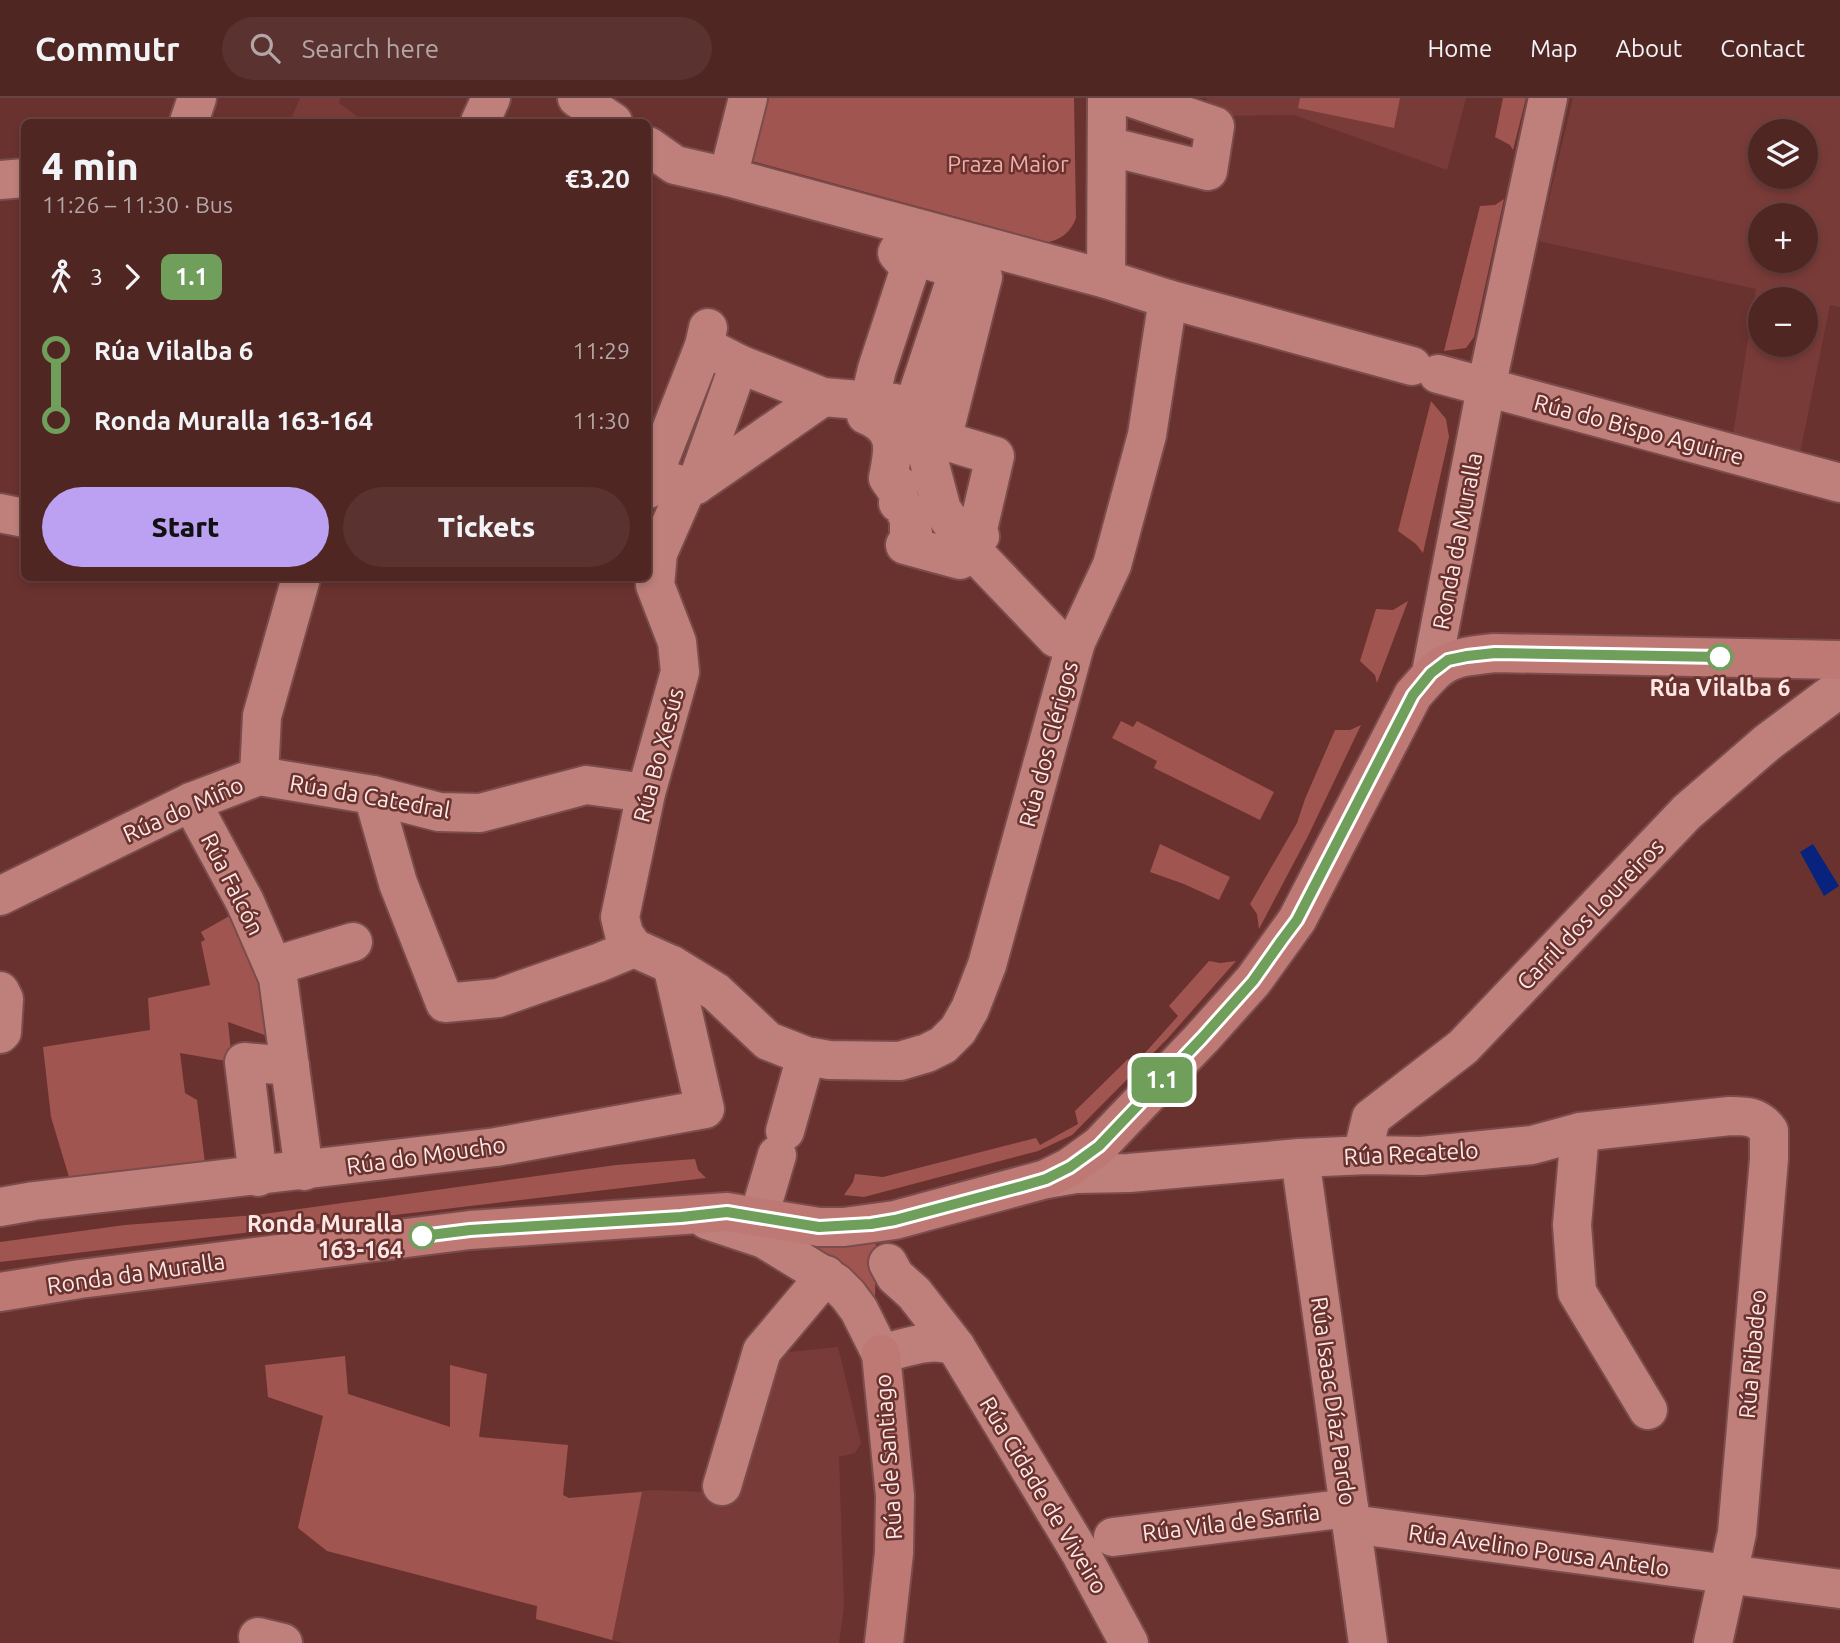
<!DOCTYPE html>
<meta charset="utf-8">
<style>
body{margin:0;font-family:Ubuntu,sans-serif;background:#5a3230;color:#f1f3f6;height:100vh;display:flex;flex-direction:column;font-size:26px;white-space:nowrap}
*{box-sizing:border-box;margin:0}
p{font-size:23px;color:#b4a5a6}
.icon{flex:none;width:38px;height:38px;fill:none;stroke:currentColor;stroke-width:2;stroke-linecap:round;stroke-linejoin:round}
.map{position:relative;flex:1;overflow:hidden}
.sheet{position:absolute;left:21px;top:21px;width:630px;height:462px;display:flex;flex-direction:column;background:#502623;border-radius:10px;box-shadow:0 4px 10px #0003,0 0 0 2px #674341}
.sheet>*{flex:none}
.badge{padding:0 14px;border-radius:10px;font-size:24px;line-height:46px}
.fabs{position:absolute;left:1748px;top:21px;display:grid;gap:14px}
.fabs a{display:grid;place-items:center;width:70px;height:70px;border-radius:50%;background:#502623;box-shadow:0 4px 10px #0003,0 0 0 2px #674341;font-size:35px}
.map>.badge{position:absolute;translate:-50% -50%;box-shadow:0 0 0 4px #fff}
.legs{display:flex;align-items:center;gap:10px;height:77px;padding:0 21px;font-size:23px}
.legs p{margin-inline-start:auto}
.overview{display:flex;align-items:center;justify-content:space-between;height:119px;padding:0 21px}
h1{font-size:38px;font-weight:800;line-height:52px}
.cta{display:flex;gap:14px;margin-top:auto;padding:14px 21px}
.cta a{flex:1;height:80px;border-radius:42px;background:#bca0f2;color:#111;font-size:28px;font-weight:800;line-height:80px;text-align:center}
.cta a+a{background:#5a3230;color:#f1f3f6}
ul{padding:0 21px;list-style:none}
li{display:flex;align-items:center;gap:24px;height:70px;font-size:26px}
li i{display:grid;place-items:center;width:10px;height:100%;margin:0 9px;background:currentColor}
li i::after{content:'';width:18px;height:18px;margin:-9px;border:5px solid;border-radius:50%;background:#502623}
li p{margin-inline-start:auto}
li:first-child i{background:linear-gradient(#0000 50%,currentColor 0)}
li:last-child i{background:linear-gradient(currentColor 50%,#0000 0)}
header{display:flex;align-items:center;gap:42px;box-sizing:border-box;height:98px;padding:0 35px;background:#502623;border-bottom:2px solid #674341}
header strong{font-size:33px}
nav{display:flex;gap:38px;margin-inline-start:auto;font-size:24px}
.search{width:490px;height:63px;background:#5a3230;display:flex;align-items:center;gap:18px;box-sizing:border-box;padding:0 24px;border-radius:38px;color:#b4a5a6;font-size:26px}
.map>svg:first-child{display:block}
</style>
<header>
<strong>Commutr</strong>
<div class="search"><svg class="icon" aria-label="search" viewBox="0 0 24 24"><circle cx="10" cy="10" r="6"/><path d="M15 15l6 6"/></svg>Search here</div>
<nav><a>Home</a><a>Map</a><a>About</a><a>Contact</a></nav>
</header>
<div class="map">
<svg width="1840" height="1545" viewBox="0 0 1840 1545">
<rect width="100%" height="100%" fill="#6a322f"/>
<!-- built -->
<g fill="#793b38" fill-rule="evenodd">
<polygon points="300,0 340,0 339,5 357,18 353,24 290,24"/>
<polygon points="1207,0 1466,0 1447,72 1294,17 1207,18"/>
<path d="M1573 0H1840V209L1830 207 1800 355 1733 337 1756 191 1539 143ZM1760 33H1806V79H1760ZM1760 117H1806V163H1760ZM1760 201H1806V247H1760Z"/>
<polygon points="838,1249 861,1345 855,1355 839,1359 844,1509 839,1545 623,1545 536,1521 537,1508 327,1453 348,1296 483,1339 544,1390 569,1400 654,1392 734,1395 770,1256"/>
</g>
<!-- green -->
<g fill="#a05551">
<path d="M763 0H1074L1076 120C1071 133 1063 141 1048 144L748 62Z"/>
<polygon points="1300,0 1400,0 1394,30 1298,10"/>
<polygon points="1503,0 1526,0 1513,52 1510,47 1495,39"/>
<polygon points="1504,101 1474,239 1466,250 1444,253 1480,108 1495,107"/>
<polygon points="1431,303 1446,321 1449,339 1423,455 1416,446 1398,433"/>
<polygon points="1408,503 1377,585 1375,577 1360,563 1376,511 1393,512"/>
<polygon points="1121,623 1133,629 1137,623 1274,694 1260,722 1154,670 1157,663 1112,640"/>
<polygon points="1361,627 1308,738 1259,831 1257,816 1250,806 1297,725 1305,701 1335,632 1350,632"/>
<polygon points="1160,746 1230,779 1219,802 1184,786 1150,774"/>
<polygon points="240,812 279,942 228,924 232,964 180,955 185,995 197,1002 206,1073 79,1086 69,1079 51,1019 43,949 150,932 148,900 210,887 201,844 205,842 201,834"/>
<polygon points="1209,863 1220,865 1236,863 1168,940 1072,1037 1038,1053 864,1099 844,1097 853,1084 855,1076 883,1079 1036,1040 1040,1047 1078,1026 1075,1013 1128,961 1136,965 1178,918 1169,908"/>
<polygon points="695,1061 698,1072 706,1080 0,1164 0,1144 125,1127 256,1117 616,1067"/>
<polygon points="798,1137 876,1140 875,1203"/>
<polygon points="345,1258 348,1296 450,1329 450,1267 487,1276 479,1339 568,1347 563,1397 569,1400 642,1394 612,1542 536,1521 537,1508 327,1453 298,1430 323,1318 268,1299 265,1267"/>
</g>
<!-- water -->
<polygon fill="#07237e" points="1813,746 1839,788 1824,798 1800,754"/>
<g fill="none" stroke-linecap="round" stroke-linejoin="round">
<defs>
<g id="street">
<polyline points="577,0 613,24"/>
<polyline points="748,0 728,79 1106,181 1168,201 1412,268"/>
<polyline points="189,24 197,0"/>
<polyline points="480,24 491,0"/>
<polyline points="648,48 675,67 728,79"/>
<polyline points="1107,48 1208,73 1215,28 1132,0"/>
<polyline points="0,82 24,80"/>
<path d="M898 153 983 179 942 342 995 358 978 431 980 438 960 462 905 447 913 435 909 434V421L912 419 911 415 907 417 900 403 898 405 899 387 895 390 888 380C893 354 900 331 866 317L877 271 910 170 897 155Z"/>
<polyline points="962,162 914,307 942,412 970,450 1056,540 1076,544"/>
<polyline points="1106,181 1107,0"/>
<polyline points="708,230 704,248 739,266 823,299 895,305"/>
<polyline points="1438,276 1840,385"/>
<polyline points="653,378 687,389 696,387 823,299"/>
<polyline points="696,387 739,266"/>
<polyline points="687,389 658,455 655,487 677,544 680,574 646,695 620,819 624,836 634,850 672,867 716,894 768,943 806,958 829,962 900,963 927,955 943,947 958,932 970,911 987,867 1076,544 1112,467 1147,337 1168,201"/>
<polyline points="648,391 704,248"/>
<polyline points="0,415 24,420"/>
<polyline points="1431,575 1486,290 1548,0"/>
<polyline points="259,678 262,618 301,480"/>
<polyline points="373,697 398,785 445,905 498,900 598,865 634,850"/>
<polyline points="191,704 245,804 278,880 304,1073"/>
<polyline points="0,798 191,704 259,678 373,697 439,714 480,715 586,687 646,695"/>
<polyline points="274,868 353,844"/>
<polyline points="0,893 4,901 2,934 0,936"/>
<polyline points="785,1033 806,958"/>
<polyline points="1580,1034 1572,1127 1577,1194 1648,1312"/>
<polyline points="1368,1057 1366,1041 1371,1020 1463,949 1687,714 1768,644 1840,590"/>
<polyline points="1300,1060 1368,1545"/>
<polyline points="258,1079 244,964 290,968"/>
<path d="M1046 1081 1076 1076 1129 1075 1300 1060 1368 1057 1421 1058 1532 1047 1580 1034 1730 1018C1747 1018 1758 1018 1769 1033V1061L1737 1435 1713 1545"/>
<polyline points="0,1109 34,1103 496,1049 705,1011 672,867"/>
<polyline points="759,1118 777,1057"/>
<polyline points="707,1122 764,1141 836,1185 848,1197 859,1212 881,1256"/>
<polyline points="888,1165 895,1178 914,1195 956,1249 1081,1456 1129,1545"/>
<path d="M881 1256C905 1250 933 1238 956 1249"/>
<polyline points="722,1388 762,1253 826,1177"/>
<polyline points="1351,1426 1840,1491"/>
<polyline points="1113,1439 1349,1410"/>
<polyline points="258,1539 283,1545"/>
</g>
<g id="secondary">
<path d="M0 1194 80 1181 470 1132 727 1114 819 1129H844L895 1122 1046 1081 1070 1069 1099 1048 1202 940 1253 883 1297 822 1413 597C1444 561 1448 560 1495 555L1840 562"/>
<polyline points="881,1256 895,1398 894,1455 884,1545"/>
</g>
</defs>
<!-- street casing -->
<use href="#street" stroke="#7a4d4c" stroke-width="42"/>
<!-- secondary casing -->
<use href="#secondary" stroke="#7a4d4c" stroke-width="42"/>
<!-- street -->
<use href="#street" stroke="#bf807b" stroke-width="38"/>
<!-- secondary -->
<use href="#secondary" stroke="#be7974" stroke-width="38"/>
</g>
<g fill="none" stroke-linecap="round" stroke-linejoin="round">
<defs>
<polyline id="line-1" points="422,1138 470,1132 681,1119 727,1114 819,1129 871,1126 895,1122 1022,1088 1046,1081 1070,1069 1099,1048 1202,940 1253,883 1282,842 1297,822 1413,597 1431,575 1448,562 1467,558 1495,555 1720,559"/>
</defs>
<!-- line-1 casing -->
<use href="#line-1" stroke="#fff" stroke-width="16"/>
<!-- line-1 -->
<use href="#line-1" stroke="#6f9f5b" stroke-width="10"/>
</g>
<!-- markers -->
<g fill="#fff" stroke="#6f9f5b" stroke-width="3.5">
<circle cx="1720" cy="559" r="12"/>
<circle cx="422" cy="1138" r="12"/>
</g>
<g text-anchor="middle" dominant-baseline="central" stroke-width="5" stroke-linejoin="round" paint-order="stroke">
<!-- park labels -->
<g font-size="23" fill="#edafa9" stroke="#6a322f">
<text x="1008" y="65">Praza Maior</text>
</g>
<!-- street labels -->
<g font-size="23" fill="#fde7e5" stroke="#6a322f">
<text transform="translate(1639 331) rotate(15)">Rúa do Bispo Aguirre</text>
<text transform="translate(1457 443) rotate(-79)">Ronda da Muralla</text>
<text transform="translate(1048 646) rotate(-75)">Rúa dos Clérigos</text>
<text transform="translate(658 657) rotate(-75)">Rúa Bo Xesús</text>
<text transform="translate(370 698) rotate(10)">Rúa da Catedral</text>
<text transform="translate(183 711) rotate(-24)">Rúa do Miño</text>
<text transform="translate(233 786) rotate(63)">Rúa Falcón</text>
<text transform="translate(1590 816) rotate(-46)">Carril dos Loureiros</text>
<text transform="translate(1411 1055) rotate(-3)">Rúa Recatelo</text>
<text transform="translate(426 1057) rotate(-8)">Rúa do Moucho</text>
<text transform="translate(136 1175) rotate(-8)">Ronda da Muralla</text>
<text transform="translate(1752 1256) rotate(-85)">Rúa Ribadeo</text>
<text transform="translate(1334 1303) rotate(82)">Rúa Isaac Díaz Pardo</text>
<text transform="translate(888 1359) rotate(-94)">Rúa de Santiago</text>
<text transform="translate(1044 1397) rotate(59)">Rúa Cidade de Viveiro</text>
<text transform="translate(1231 1424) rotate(-7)">Rúa Vila de Sarria</text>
<text transform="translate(1539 1452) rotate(8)">Rúa Avelino Pousa Antelo</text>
</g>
<!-- stop labels -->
<g font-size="23" font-weight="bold" fill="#fde7e5" stroke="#6a322f">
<text x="1720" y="589">Rúa Vilalba 6</text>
<text x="403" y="1125" text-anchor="end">Ronda Muralla<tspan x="403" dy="26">163-164</tspan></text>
</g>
</g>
</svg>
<div class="fabs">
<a><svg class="icon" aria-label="layers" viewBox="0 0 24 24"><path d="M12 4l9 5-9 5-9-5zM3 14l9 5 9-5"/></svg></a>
<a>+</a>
<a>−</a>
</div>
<b class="badge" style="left:1162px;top:982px;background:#6f9f5b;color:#fff">1.1</b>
<section class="sheet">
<div class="overview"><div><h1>4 min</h1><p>11:26 – 11:30 · Bus</p></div><b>€3.20</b></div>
<div class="legs"><svg class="icon" aria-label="walk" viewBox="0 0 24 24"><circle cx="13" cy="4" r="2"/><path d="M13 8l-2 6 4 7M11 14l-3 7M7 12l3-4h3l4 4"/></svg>3<svg class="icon" aria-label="forward" viewBox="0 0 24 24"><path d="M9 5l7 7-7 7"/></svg><b class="badge" style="background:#6f9f5b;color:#fff">1.1</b></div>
<ul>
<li><i style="color:#6f9f5b"></i><b>Rúa Vilalba 6</b><p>11:29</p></li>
<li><i style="color:#6f9f5b"></i><b>Ronda Muralla 163-164</b><p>11:30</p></li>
</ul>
<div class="cta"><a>Start</a><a>Tickets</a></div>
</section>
</div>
